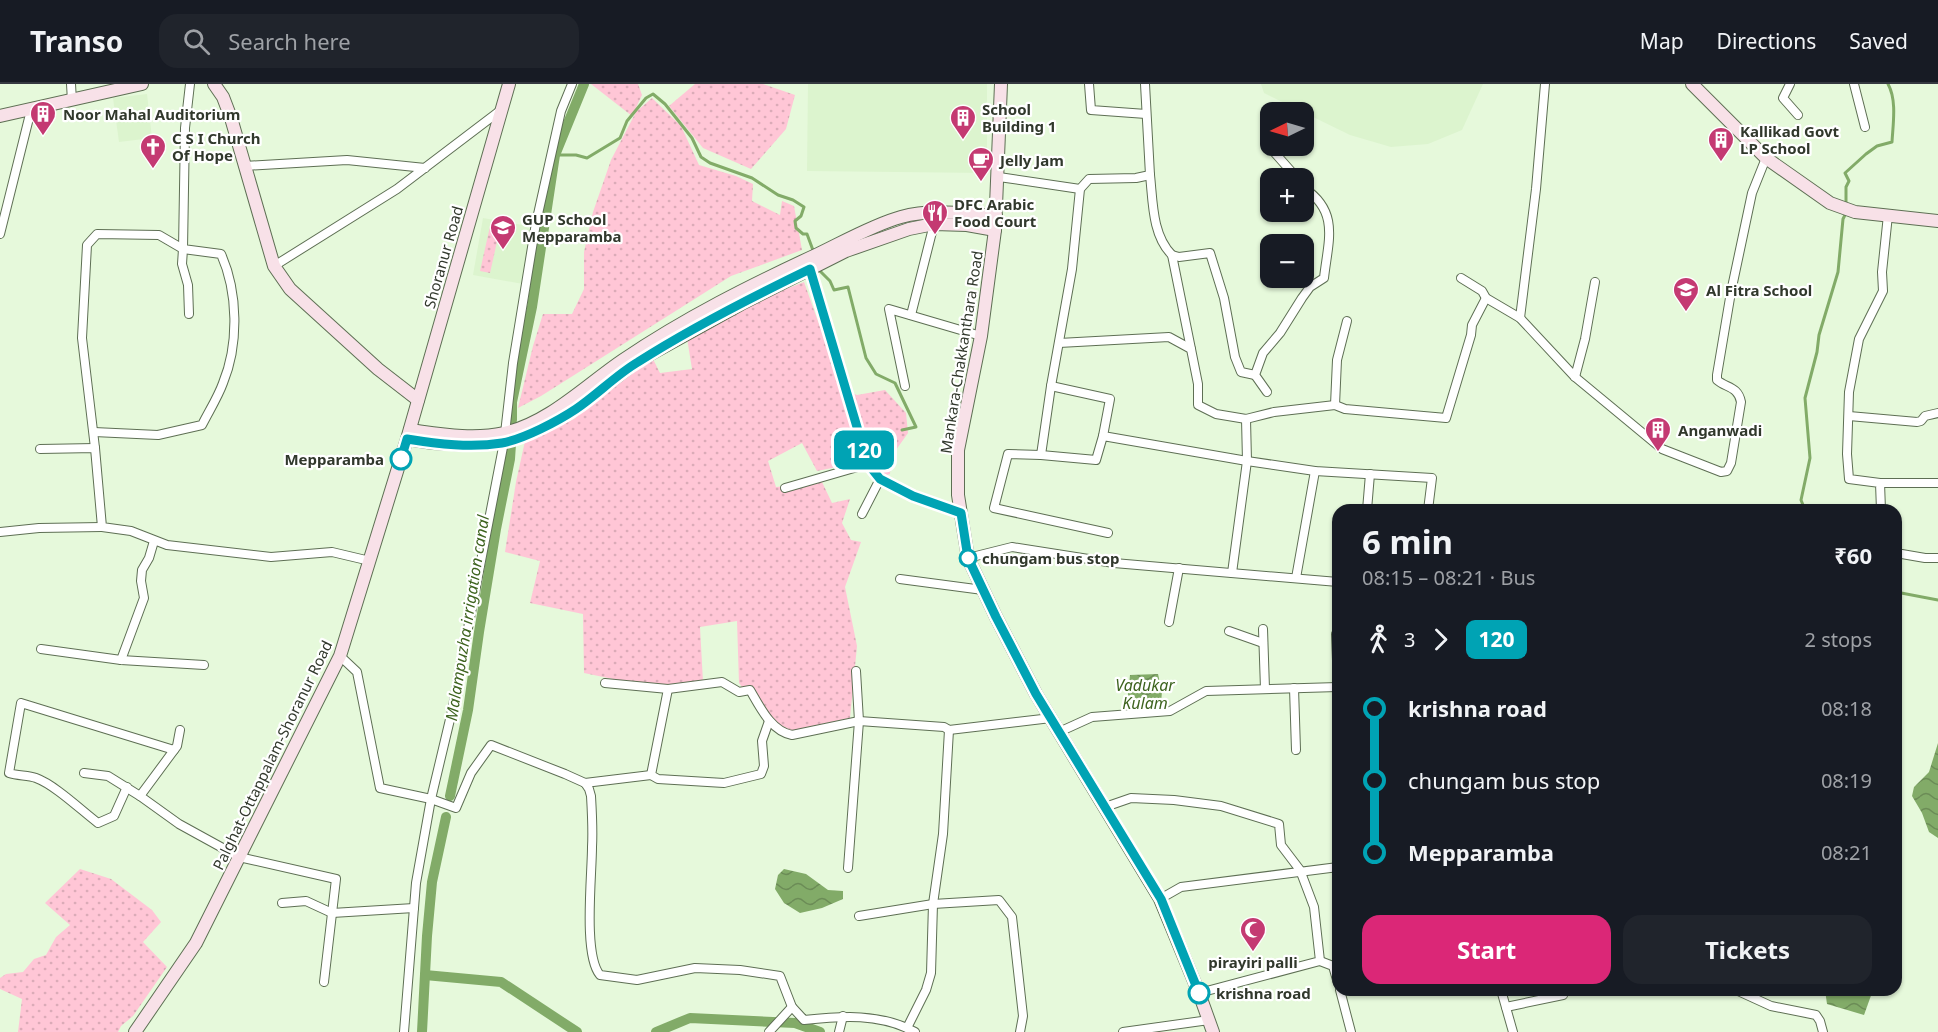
<!DOCTYPE html>
<meta charset="utf-8">
<style>
body{margin:0;font-family:"Noto Sans",sans-serif;background:#20242c;color:#f1f3f6;height:100vh;display:flex;flex-direction:column;font-size:22px;white-space:nowrap}
*{box-sizing:border-box;margin:0}
p{font-size:20px;color:#9ea1a6}
.icon{flex:none;width:33px;height:33px;fill:none;stroke:currentColor;stroke-width:2;stroke-linecap:round;stroke-linejoin:round}
.map{position:relative;flex:1;overflow:hidden}
.sheet{position:absolute;left:1332px;top:420px;width:570px;height:492px;display:flex;flex-direction:column;background:#171b24;border-radius:18px;box-shadow:0 2px 4px #0004}
.sheet>*{flex:none}
.badge{padding:0 12px;border-radius:9px;font-size:21px;line-height:39px}
.needle{width:39px;rotate:265deg}
.controls{position:absolute;left:1260px;top:18px;display:grid;gap:12px}
.controls a{display:grid;place-items:center;width:54px;height:54px;border-radius:12px;background:#171b24;box-shadow:0 2px 4px #0004;font-size:30px}
.map>.badge{position:absolute;translate:-50% -50%;box-shadow:0 0 0 3px #fff}
.legs{display:flex;align-items:center;gap:9px;height:66px;padding:0 30px;font-size:20px}
.legs p{margin-inline-start:auto}
.headline{display:flex;align-items:center;justify-content:space-between;height:102px;padding:0 30px}
h1{font-size:33px;font-weight:700;line-height:45px}
.action{display:flex;gap:12px;margin-top:auto;padding:12px 30px}
.action a{flex:1;height:69px;border-radius:18px;background:#db2777;color:#fff;font-size:24px;font-weight:700;line-height:69px;text-align:center}
.action a+a{background:#20242c;color:#f1f3f6}
ul{padding:0 30px;list-style:none}
li{display:flex;align-items:center;gap:21px;height:72px;font-size:22px}
li i{display:grid;place-items:center;width:9px;height:100%;margin:0 8px;background:currentColor}
li i::after{content:'';width:15px;height:15px;margin:-8px;border:4px solid;border-radius:50%;background:#171b24}
li p{margin-inline-start:auto}
li:first-child i{background:linear-gradient(#0000 50%,currentColor 0)}
li:last-child i{background:linear-gradient(currentColor 50%,#0000 0)}
header{display:flex;align-items:center;gap:36px;box-sizing:border-box;height:84px;padding:0 30px;background:#171b24;border-bottom:2px solid #363941}
header strong{font-size:28px}
nav{display:flex;gap:33px;margin-inline-start:auto;font-size:21px}
.search{width:420px;height:54px;background:#20242c;display:flex;align-items:center;gap:15px;box-sizing:border-box;padding:0 21px;border-radius:18px;color:#9ea1a6;font-size:22px}
.map>svg:first-child{display:block}
</style>
<header>
<strong>Transo</strong>
<div class="search"><svg class="icon" aria-label="search" viewBox="0 0 24 24"><circle cx="10" cy="10" r="6"/><path d="M15 15l6 6"/></svg>Search here</div>
<nav><a>Map</a><a>Directions</a><a>Saved</a></nav>
</header>
<div class="map">
<svg width="1938" height="948" viewBox="0 0 1938 948">
<defs>
<pattern id="grass-dots" width="8" height="8" patternUnits="userSpaceOnUse" patternTransform="scale(1.5)"><rect width="8" height="8" fill="#ffc6d6"/><path d="M2 2h.1M6 6h.1" fill="none" stroke="#dbabb8" stroke-width="1.8" stroke-linecap="round"/></pattern>
<pattern id="water-waves" width="16" height="10" patternUnits="userSpaceOnUse" patternTransform="scale(1.5)"><rect width="16" height="10" fill="#82ab68"/><path d="M0 5q4-4 8 0t8 0" fill="none" stroke="#6b8c56"/></pattern>
</defs>
<rect width="100%" height="100%" fill="#e6f9db"/>
<!-- built -->
<g fill="#dcf4ce">
<polygon points="808,0 987,0 987,89 807,87"/>
<polygon points="1261,0 1483,0 1462,46 1428,60 1391,63 1350,51 1264,9"/>
<polygon points="147,10 152,54 119,58 113,14"/>
<polygon points="483,134 534,143 523,200 473,191"/>
</g>
<!-- grass -->
<g fill="url(#grass-dots)">
<polygon points="591,0 638,0 642,11 632,32"/>
<polygon points="695,0 763,0 795,11 786,45 751,85 703,64 669,22"/>
<polygon points="652,14 681,42 699,81 736,92 753,100 752,117 780,131 782,117 794,122 802,166 731,192 541,312 518,324 533,262 543,230 572,230 584,205 584,168 593,128 611,76 636,28"/>
<polygon points="491,138 501,140 490,189 480,187"/>
<polygon points="804,198 842,305 857,311 885,306 906,329 908,349 891,373 890,390 877,394 867,377 817,387 802,359 768,377 776,403 822,398 832,419 850,415 842,439 851,456 861,458 845,503 857,562 850,634 792,647 766,634 739,599 737,537 700,543 703,598 647,602 584,589 583,530 530,519 540,477 505,468 516,398 525,357 574,335 611,302 653,275 660,289 692,285 687,254 748,220"/>
<polygon points="80,785 111,795 152,826 161,838 143,858 167,883 133,932 121,942 118,948 18,948 22,915 0,905 0,894 6,890 23,888 34,875 46,871 56,853 70,841 45,819"/>
</g>
<!-- water -->
<g fill="url(#water-waves)">
<polygon points="1158,590 1162,608 1160,628 1132,627 1128,611 1130,591"/>
<polygon points="1938,659 1938,754 1929,748 1922,729 1912,712 1914,703 1929,688"/>
<polygon points="784,785 806,790 828,806 843,807 843,815 822,824 800,829 784,819 775,805 778,791"/>
<polygon points="1825,906 1873,906 1864,931 1827,920"/>
</g>
<g fill="none" stroke-linecap="round" stroke-linejoin="round">
<!-- stream -->
<g stroke="#82ab68" stroke-width="3">
<polyline points="555,71 576,71 587,74 620,54 627,37 646,14 653,10 665,20 692,54 701,73 710,79 752,94 778,111 793,116 804,123 801,132 795,137 796,144 803,150 807,150 814,169"/>
<path d="M1846 119V103L1849 97 1845 89 1866 70 1877 62 1892 58C1893 40 1897 16 1888 0"/>
<polyline points="818,185 830,197 834,206 848,203 866,274 876,290 895,299 916,343 902,346"/>
<polyline points="1805,426 1801,416 1810,374 1805,314 1817,268 1819,251 1838,188 1843,135 1845,131"/>
<polyline points="1896,508 1938,516"/>
</g>
<!-- canal -->
<g stroke="#82ab68" stroke-width="10">
<polyline points="512,336 512,318 532,223 555,71 584,0"/>
<polyline points="450,712 468,626 479,548 496,445 510,375 511,360"/>
<polyline points="425,891 501,898 577,948"/>
<polyline points="422,948 427,852 432,798 446,733"/>
<polyline points="656,948 690,934 795,939 820,948"/>
</g>
<defs>
<g id="street">
<polyline points="71,0 72,17"/>
<polyline points="1089,0 1091,26 1146,30"/>
<polyline points="1790,0 1783,14 1798,31"/>
<polyline points="1854,0 1865,43"/>
<polyline points="1274,68 1297,94"/>
<polyline points="245,82 347,76 425,84"/>
<path d="M1150 91C1153 118 1152 151 1172 171L1191 265"/>
<polyline points="999,93 1080,105"/>
<polyline points="0,150 31,26"/>
<polyline points="1172,171 1179,173 1210,169 1224,214 1235,273 1241,288 1255,291"/>
<polyline points="274,182 397,105 501,26"/>
<polyline points="810,185 868,380 880,395 913,412 961,429"/>
<path d="M1461 194 1482 207 1486 214 1520 234 1575 293 1662 365 1721 388 1727 387 1731 379 1741 318C1738 302 1726 304 1717 296V291L1731 208 1752 109 1766 74"/>
<polyline points="911,231 934,140"/>
<polyline points="1520,234 1536,105 1545,0"/>
<polyline points="1059,259 1169,253 1191,265 1198,300 1198,321 1216,330 1246,335 1274,328 1335,321 1345,325 1446,334 1471,251 1472,241 1486,214"/>
<polyline points="1575,293 1585,255 1595,198"/>
<polyline points="905,302 889,225 981,252"/>
<polyline points="1051,302 1110,315 1103,352"/>
<path d="M1267 308 1255 291 1263 269 1280 249 1302 214 1310 203 1324 194C1328 157 1340 128 1304 104"/>
<polyline points="1335,321 1337,276 1347,237"/>
<polyline points="1849,332 1917,338 1921,337 1925,332 1938,329"/>
<path d="M94 348 158 351 202 341C209 327 218 313 223 299 239 260 238 208 221 170L183 165 185 44 190 0"/>
<polyline points="95,364 82,254 87,161 97,150 159,151 183,165 182,180 188,201 189,230"/>
<polyline points="40,365 95,364 102,443 131,447 167,461 271,473 332,468 370,477"/>
<polyline points="1041,371 1096,376 1103,352 1247,377 1315,387 1432,394 1428,426"/>
<polyline points="1880,399 1938,399"/>
<polyline points="785,404 868,380"/>
<polyline points="1367,426 1370,390"/>
<polyline points="1881,426 1880,399 1849,395 1847,370 1849,308 1859,255 1883,207 1882,188 1888,131"/>
<polyline points="862,430 880,395"/>
<polyline points="0,448 39,444 102,443"/>
<polyline points="1108,449 994,424 1008,370 1041,371 1051,302 1072,185 1080,105 1089,95 1136,94 1150,91 1145,0"/>
<polyline points="1896,469 1925,474 1938,474"/>
<polyline points="968,474 1012,463 1114,479 1338,498"/>
<polyline points="1232,489 1247,377 1246,335"/>
<polyline points="1296,494 1315,387"/>
<polyline points="900,495 983,506"/>
<polyline points="1169,538 1179,484"/>
<polyline points="1263,545 1265,605"/>
<polyline points="1229,547 1263,559"/>
<polyline points="1336,550 1338,603"/>
<polyline points="41,565 121,576 204,581"/>
<path d="M340 572 357 588 380 704 431 715 456 724 471 689 491 661 565 690 585 699 589 705 591 712C592 729 593 746 592 763 592 792 583 871 600 891L637 896 695 884 740 886 780 892 792 923 804 936C842 932 880 929 915 948"/>
<polyline points="121,576 144,514 141,497 142,486 149,474 154,457"/>
<path d="M605 599 668 605 722 598 739 608 750 606C760 623 771 647 792 651L859 637 944 643 949 646 1051 634"/>
<polyline points="1294,604 1296,666"/>
<polyline points="668,605 651,691 658,695 724,699 761,690 764,682 762,657 769,637"/>
<polyline points="180,646 177,662 140,712 179,740 239,773 336,795 324,898"/>
<polyline points="1059,648 1092,633 1170,627 1206,607 1338,603"/>
<polyline points="84,689 108,692 140,712"/>
<polyline points="585,699 651,691"/>
<path d="M127 703 114 732 98 739C81 726 55 701 36 694 28 691 18 692 9 689L21 619 174 666"/>
<polyline points="1105,723 1131,714 1174,716 1221,722 1279,740 1281,761 1300,786 1314,823 1320,877 1199,909"/>
<polyline points="848,784 859,637 856,587"/>
<polyline points="1160,815 1181,803 1338,783"/>
<polyline points="282,819 306,817 332,829 414,824"/>
<polyline points="859,832 933,820 999,816 1012,833 1023,932 1020,948"/>
<polyline points="1320,877 1333,882 1338,899"/>
<polyline points="1340,906 1351,948"/>
<polyline points="1501,906 1513,948"/>
<polyline points="1736,906 1771,922 1816,931 1820,937 1823,948"/>
<polyline points="1506,923 1563,911"/>
<polyline points="907,944 926,906 931,889 933,820 943,750 949,646"/>
<polyline points="404,948 416,799 431,715 452,627 504,358 513,279 536,139 561,27 572,0"/>
<polyline points="769,948 792,923"/>
<polyline points="839,948 843,932"/>
<polyline points="1123,948 1209,936"/>
</g>
<g id="secondary">
<polyline points="214,0 223,13 231,34 274,182 290,205 378,285 418,316"/>
<polyline points="1001,0 995,146 981,252 958,366 958,411 968,474 996,533 1036,610 1160,815 1199,909 1213,948"/>
<polyline points="1692,0 1766,74 1830,119 1855,128 1938,137"/>
<polyline points="0,32 142,0"/>
<path d="M410 346C440 350 473 356 504 349 549 339 586 301 623 276 685 234 751 201 818 170 843 158 875 140 901 133 932 124 965 130 996 132"/>
<polyline points="407,355 433,359 471,361 504,358 535,347 575,325 636,278 741,220 846,167 909,145 934,140 967,141 995,146"/>
<polyline points="135,948 196,859 340,572 407,355 509,0"/>
</g>
</defs>
<!-- street casing -->
<use href="#street" stroke="#5e6f54" stroke-width="10"/>
<!-- secondary casing -->
<use href="#secondary" stroke="#5e6f54" stroke-width="14"/>
<!-- street -->
<use href="#street" stroke="#fff" stroke-width="8"/>
<!-- secondary -->
<use href="#secondary" stroke="#f8e1e8" stroke-width="12"/>
</g>
<g fill="none" stroke-linecap="round" stroke-linejoin="round">
<defs>
<path id="line-1" d="M401 375 407 355C438 360 471 364 502 359 524 355 558 337 576 325 598 310 616 291 638 278 693 243 752 213 810 185L868 380 880 395 913 412 961 429 968 474 996 533 1036 610 1161 815 1199 909"/>
</defs>
<!-- line-1 casing -->
<use href="#line-1" stroke="#fff" stroke-width="14"/>
<!-- line-1 -->
<use href="#line-1" stroke="#00a3b4" stroke-width="9"/>
</g>
<!-- icons -->
<defs>
<symbol id="building-pin" viewBox="-11 -11 22 30"><path d="M0 17L-7.5 6A9.5 9.5 0 1 1 7.5 6Z" fill="#c43a72" stroke="#fff"/><path d="M-4-6H4V6H1V3H-1V6H-4ZM-2.5-4.3h1.7v1.8h-1.7ZM.8-4.3h1.7v1.8H.8ZM-2.5-1h1.7V.8h-1.7ZM.8-1h1.7V.8H.8Z" fill="#fff"/></symbol>
<symbol id="church-pin" viewBox="-11 -11 22 30"><path d="M0 17L-7.5 6A9.5 9.5 0 1 1 7.5 6Z" fill="#c43a72" stroke="#fff"/><path d="M-1.2-6h2.4v3.5h3.3v2.4h-3.3V6h-2.4V-.1h-3.3v-2.4h3.3Z" fill="#fff"/></symbol>
<symbol id="cafe-pin" viewBox="-11 -11 22 30"><path d="M0 17L-7.5 6A9.5 9.5 0 1 1 7.5 6Z" fill="#c43a72" stroke="#fff"/><path d="M-5.5-4.5H6V0H3Q3 3.5 0 3.5H-2.5Q-5.5 3.5-5.5 0ZM3-3.2v2h1.7v-2ZM-6 4.5H4V6H-6Z" fill="#fff"/></symbol>
<symbol id="restaurant-pin" viewBox="-11 -11 22 30"><path d="M0 17L-7.5 6A9.5 9.5 0 1 1 7.5 6Z" fill="#c43a72" stroke="#fff"/><path d="M-5-6h1v4h1v-4h1v4h1v-4h1v5L-1.5 .5V6h-2V.5L-5-1ZM5-6V6H3V1.5H1.5Q1.5-4 5-6Z" fill="#fff"/></symbol>
<symbol id="school-pin" viewBox="-11 -11 22 30"><path d="M0 17L-7.5 6A9.5 9.5 0 1 1 7.5 6Z" fill="#c43a72" stroke="#fff"/><path d="M0-5L7-2L0 1L-7-2ZM-4 1L0 2.5L4 1V4Q0 6-4 4Z" fill="#fff"/></symbol>
<symbol id="mosque-pin" viewBox="-11 -11 22 30"><path d="M0 17L-7.5 6A9.5 9.5 0 1 1 7.5 6Z" fill="#c43a72" stroke="#fff"/><path d="M3.5-4.9A6 6 0 1 0 3.5 4.9A5 5 0 1 1 3.5-4.9Z" fill="#fff"/></symbol>
</defs>
<g fill-rule="evenodd">
<use href="#building-pin" x="28" y="15" width="30" height="40"/>
<use href="#building-pin" x="948" y="19" width="30" height="40"/>
<use href="#building-pin" x="1706" y="41" width="30" height="40"/>
<use href="#church-pin" x="138" y="48" width="30" height="40"/>
<use href="#cafe-pin" x="966" y="61" width="30" height="40"/>
<use href="#restaurant-pin" x="920" y="114" width="30" height="40"/>
<use href="#school-pin" x="488" y="129" width="30" height="40"/>
<use href="#school-pin" x="1671" y="191" width="30" height="40"/>
<use href="#building-pin" x="1643" y="331" width="30" height="40"/>
<use href="#mosque-pin" x="1238" y="831" width="30" height="40"/>
</g>
<!-- markers -->
<g fill="#fff" stroke="#00a3b4" stroke-width="3">
<circle cx="401" cy="375" r="10"/>
<circle cx="968" cy="474" r="8"/>
<circle cx="1199" cy="909" r="10"/>
</g>
<g text-anchor="middle" dominant-baseline="central" stroke-width="4.5" stroke-linejoin="round" paint-order="stroke">
<!-- poi labels -->
<g font-size="15" font-weight="bold" fill="#31382c" stroke="#fff" text-anchor="start">
<text x="982" y="25">School<tspan x="982" dy="17">Building 1</tspan></text>
<text x="63" y="30">Noor Mahal Auditorium</text>
<text x="1740" y="47">Kallikad Govt<tspan x="1740" dy="17">LP School</tspan></text>
<text x="172" y="54">C S I Church<tspan x="172" dy="17">Of Hope</tspan></text>
<text x="1000" y="76">Jelly Jam</text>
<text x="954" y="120">DFC Arabic<tspan x="954" dy="17">Food Court</tspan></text>
<text x="522" y="135">GUP School<tspan x="522" dy="17">Mepparamba</tspan></text>
<text x="1706" y="206">Al Fitra School</text>
<text x="1678" y="346">Anganwadi</text>
<text x="1253" y="878" text-anchor="middle">pirayiri palli</text>
</g>
<!-- street labels -->
<g font-size="15" fill="#31382c" stroke="#fff">
<text transform="translate(443 173) rotate(-74)">Shoranur Road</text>
<text transform="translate(961 268) rotate(-81)">Mankara-Chakkanthara Road</text>
<text transform="translate(272 671) rotate(-64)">Palghat-Ottappalam-Shoranur Road</text>
</g>
<!-- stop labels -->
<g font-size="15" font-weight="bold" fill="#31382c" stroke="#fff" text-anchor="start">
<text x="384" y="375" text-anchor="end">Mepparamba</text>
<text x="982" y="474">chungam bus stop</text>
<text x="1216" y="909">krishna road</text>
</g>
<!-- water labels -->
<g font-size="16" font-style="italic" fill="#3d631e" stroke="#fff">
<text transform="translate(467 534) rotate(-81)">Malampuzha irrigation canal</text>
<text x="1145" y="601">Vadukar<tspan x="1145" dy="18">Kulam</tspan></text>
</g>
</g>
</svg>
<div class="controls">
<a><svg class="needle" viewBox="-14 -14 28 28"><path d="M0-13l5 13h-10z" fill="#e53935"/><path d="M0 13l5-13h-10z" fill="#9ea1a6"/></svg></a>
<a>+</a>
<a>−</a>
</div>
<b class="badge" style="left:864px;top:366px;background:#00a3b4;color:#fff">120</b>
<section class="sheet">
<div class="headline"><div><h1>6 min</h1><p>08:15 – 08:21 · Bus</p></div><b>₹60</b></div>
<div class="legs"><svg class="icon" aria-label="walk" viewBox="0 0 24 24"><circle cx="13" cy="4" r="2"/><path d="M13 8l-2 6 4 7M11 14l-3 7M7 12l3-4h3l4 4"/></svg>3<svg class="icon" aria-label="forward" viewBox="0 0 24 24"><path d="M9 5l7 7-7 7"/></svg><b class="badge" style="background:#00a3b4;color:#fff">120</b><p>2 stops</p></div>
<ul>
<li><i style="color:#00a3b4"></i><b>krishna road</b><p>08:18</p></li>
<li><i style="color:#00a3b4"></i><span>chungam bus stop</span><p>08:19</p></li>
<li><i style="color:#00a3b4"></i><b>Mepparamba</b><p>08:21</p></li>
</ul>
<div class="action"><a>Start</a><a>Tickets</a></div>
</section>
</div>
